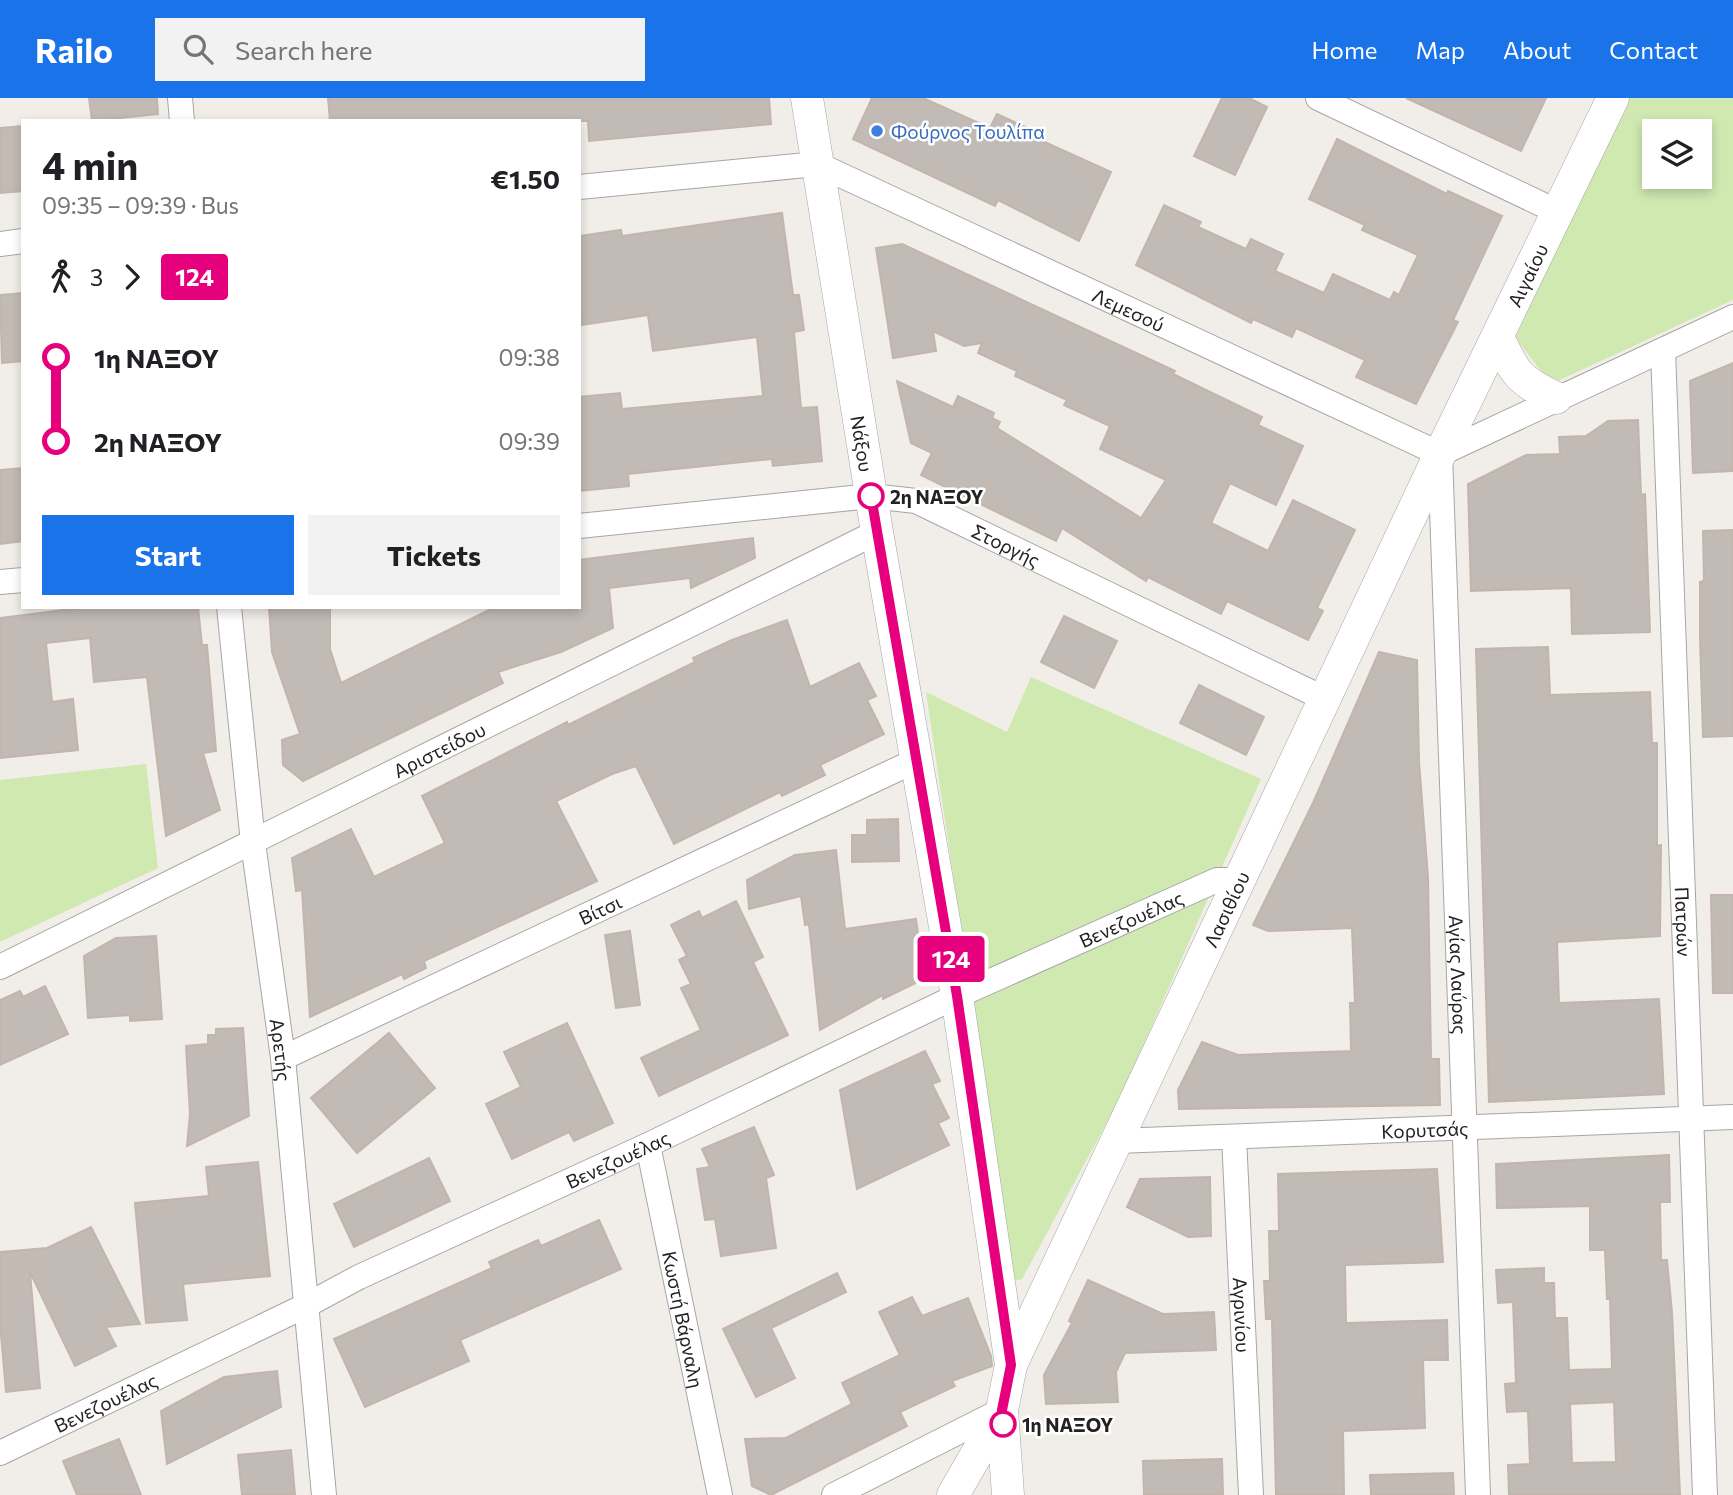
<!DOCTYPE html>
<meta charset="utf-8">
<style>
body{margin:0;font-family:Commissioner,sans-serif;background:#f2f2f2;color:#202124;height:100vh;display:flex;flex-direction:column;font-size:26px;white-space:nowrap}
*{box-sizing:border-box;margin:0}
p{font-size:23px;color:#757577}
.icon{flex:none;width:38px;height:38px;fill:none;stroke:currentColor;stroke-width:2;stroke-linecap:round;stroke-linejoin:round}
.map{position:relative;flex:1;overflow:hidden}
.sheet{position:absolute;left:21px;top:21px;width:560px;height:490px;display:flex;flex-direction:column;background:#fff;border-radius:0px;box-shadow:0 4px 10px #0003}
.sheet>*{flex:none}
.badge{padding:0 14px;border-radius:5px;font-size:24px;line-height:46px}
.tools{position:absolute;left:1642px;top:21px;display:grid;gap:14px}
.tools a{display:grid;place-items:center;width:70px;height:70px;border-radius:0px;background:#fff;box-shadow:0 4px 10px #0003;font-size:35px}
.map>.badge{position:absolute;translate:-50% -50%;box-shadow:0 0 0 4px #fff}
.legs{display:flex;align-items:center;gap:10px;height:77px;padding:0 21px;font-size:23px}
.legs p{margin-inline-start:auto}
.summary{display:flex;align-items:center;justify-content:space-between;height:119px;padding:0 21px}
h1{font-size:38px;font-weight:700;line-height:52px}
.cta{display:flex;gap:14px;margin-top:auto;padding:14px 21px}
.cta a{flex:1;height:80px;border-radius:0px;background:#1a73e8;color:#fff;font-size:28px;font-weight:700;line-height:80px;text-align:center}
.cta a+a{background:#f2f2f2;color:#202124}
ul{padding:0 21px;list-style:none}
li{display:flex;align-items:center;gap:24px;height:84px;font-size:26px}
li i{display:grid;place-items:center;width:10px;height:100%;margin:0 9px;background:currentColor}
li i::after{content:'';width:18px;height:18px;margin:-9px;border:5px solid;border-radius:50%;background:#fff}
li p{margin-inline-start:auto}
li:first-child i{background:linear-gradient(#0000 50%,currentColor 0)}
li:last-child i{background:linear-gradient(currentColor 50%,#0000 0)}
header{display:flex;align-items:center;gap:42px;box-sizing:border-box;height:98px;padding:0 35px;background:#1a73e8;color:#fff}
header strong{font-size:33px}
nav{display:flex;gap:38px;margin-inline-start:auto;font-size:24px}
.search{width:490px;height:63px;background:#f2f2f2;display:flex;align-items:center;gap:18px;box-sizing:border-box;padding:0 24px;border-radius:0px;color:#757577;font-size:26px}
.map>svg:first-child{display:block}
</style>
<header>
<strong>Railo</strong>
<div class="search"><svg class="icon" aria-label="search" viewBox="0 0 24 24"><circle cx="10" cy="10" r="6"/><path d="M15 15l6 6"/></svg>Search here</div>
<nav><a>Home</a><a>Map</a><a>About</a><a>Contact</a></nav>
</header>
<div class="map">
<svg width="1733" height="1397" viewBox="0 0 1733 1397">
<rect width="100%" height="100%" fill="#f1eee9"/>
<!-- grass -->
<g fill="#cfe9b1" fill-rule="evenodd">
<path d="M1623 0H1733V202L1551 286 1511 234ZM1654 33H1699V79H1654Z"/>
<polygon points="1031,579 1261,681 1119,1002 1022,1181 1013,1183 926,594 1007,634"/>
<polygon points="146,666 158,770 0,844 0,682"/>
</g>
<!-- building -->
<g fill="#c2bab5" stroke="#c3b5ab" stroke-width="2" fill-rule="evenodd">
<polygon points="89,0 157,0 158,16 92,23"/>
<polygon points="328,0 769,0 771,26 589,43 588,23 330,23"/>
<polygon points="872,0 923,0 990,30 997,16 1032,32 1029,37 1111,74 1079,143 998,102 995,108 853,41"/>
<polygon points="1222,0 1249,0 1267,9 1235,77 1194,58"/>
<polygon points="1406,0 1546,0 1521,53"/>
<polygon points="23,28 23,93 0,95 0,30"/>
<polygon points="1337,41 1447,96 1448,93 1502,118 1453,222 1458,224 1416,306 1356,279 1365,262 1296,230 1292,239 1253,221 1251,225 1136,167 1164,107 1201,124 1198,129 1246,151 1251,141 1283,156 1275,173 1324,195 1333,176 1390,202 1394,194 1399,197 1418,157 1362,132 1365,127 1309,101"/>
<polygon points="782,115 793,197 799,197 804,232 794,234 801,310 817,309 822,363 773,368 772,361 628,376 629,388 579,393 579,299 620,295 622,311 763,298 757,239 653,253 648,217 581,227 579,138 621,132 622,138"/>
<polygon points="902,146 1175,273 1173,276 1262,319 1258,327 1303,348 1276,407 1230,385 1211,425 1268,453 1293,402 1355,432 1317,510 1323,513 1308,542 1227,503 1221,516 1148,479 1146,483 1062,430 1056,443 921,377 932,355 911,345 897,283 953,309 958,298 994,315 992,320 1000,324 997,330 1141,420 1166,382 1100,351 1110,328 1064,307 1067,302 1015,278 1017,273 978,255 982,245 964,248 933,233 936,253 893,260 876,150"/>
<polygon points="23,195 23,263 2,265 0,197"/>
<polygon points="1733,265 1733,373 1693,375 1690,283"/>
<polygon points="1638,322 1641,397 1645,396 1650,534 1572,536 1571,490 1471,493 1468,386 1526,357 1560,356 1559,339 1586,338 1608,323"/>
<polygon points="23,370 23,443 0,446 0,372"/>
<polygon points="1733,432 1733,638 1703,639 1700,540 1700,484 1704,483 1703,433"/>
<polygon points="753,440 755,460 691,490 690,480 609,490 613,530 561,554 498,574 503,585 303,683 283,667 282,642 300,636 272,554 269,509 330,509 330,551 341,585 495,509 579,509 579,462"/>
<polygon points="87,509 198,509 202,547 207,547 216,653 203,655 220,712 166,738 147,579 94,584 90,540 46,545 52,604 73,601 78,652 0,660 0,520"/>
<polygon points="1064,518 1117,543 1094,590 1041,564"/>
<polygon points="787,522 810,589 859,565 876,598 867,602 884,636 820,667 825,677 782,698 780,694 674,746 636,668 612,676 556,703 597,783 424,863 426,870 404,881 402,876 310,919 302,792 296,793 292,760 351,731 374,779 445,745 422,698 567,624 568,627 695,564 693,560 732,542"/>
<polygon points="1548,549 1550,597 1650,594 1652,645 1657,645 1657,748 1661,747 1660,838 1557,844 1559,905 1659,901 1664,996 1489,1004 1476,551"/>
<polygon points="1379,554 1417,562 1419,664 1428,779 1431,961 1439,961 1440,1007 1179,1011 1178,992 1202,944 1238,957 1351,953 1350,905 1355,905 1352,830 1268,833 1253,827 1313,705"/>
<polygon points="1199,587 1264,619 1246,657 1180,625"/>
<polygon points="898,721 899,763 852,764 852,737 867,737 867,722"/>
<polygon points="836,752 845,831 916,821 924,881 883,901 883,897 820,932 809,826 805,827 801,798 749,811 747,782 795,757"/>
<polygon points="1711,797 1733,797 1733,895 1713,895"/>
<polygon points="736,803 763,859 753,864 788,937 659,998 641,960 701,932 681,890 691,886 679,862 687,858 671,827 699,813 702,820"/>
<polygon points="630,833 640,907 616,910 605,837"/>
<polygon points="156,838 162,921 130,923 130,917 88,920 84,858 116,840"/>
<polygon points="45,888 68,936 0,967 0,902 20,893 23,899"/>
<polygon points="567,925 613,1025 574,1043 569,1034 512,1061 486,1006 521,989 504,954"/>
<polygon points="243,930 249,1018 187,1048 190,1016 186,948 208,946 208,937 216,937 216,931"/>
<polygon points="389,935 435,990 357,1055 311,1000"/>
<polygon points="925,953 940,983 932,986 949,1020 938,1025 949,1047 857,1091 840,992"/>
<polygon points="754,1029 774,1077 766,1080 776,1150 721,1158 715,1121 705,1122 697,1071 710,1069 702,1051"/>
<path d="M1669 1057 1670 1104H1660L1661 1162H1667L1672 1214 1680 1397H1509L1508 1367 1530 1366 1528 1313 1507 1314 1505 1286 1516 1285 1513 1204 1498 1205 1496 1172 1544 1170V1185H1554L1555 1220H1567L1569 1272 1612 1271 1610 1201H1607L1605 1152H1590V1108L1497 1110 1496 1066ZM1614 1304 1616 1364 1572 1365 1570 1306Z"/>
<polygon points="429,1060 450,1103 354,1149 334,1106"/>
<polygon points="258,1064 270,1178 183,1186 187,1222 146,1225 135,1105 209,1098 206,1069"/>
<polygon points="1437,1071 1443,1164 1345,1167 1346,1225 1447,1222 1448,1262 1423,1262 1425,1330 1343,1333 1344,1397 1276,1397 1272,1221 1266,1221 1264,1183 1270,1183 1269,1133 1279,1133 1278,1076"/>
<polygon points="1210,1079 1211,1138 1188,1139 1127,1109 1140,1081"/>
<polygon points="599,1122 621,1171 460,1242 469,1263 365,1309 334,1241 492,1170 489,1164 538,1142 541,1148"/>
<polygon points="91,1129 140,1226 106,1229 116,1248 75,1268 30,1174 40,1290 6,1294 0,1225 0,1154 47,1150"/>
<polygon points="837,1175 846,1194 771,1230 795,1280 756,1299 723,1231"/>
<polygon points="1088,1182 1163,1216 1214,1214 1216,1252 1125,1255 1116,1274 1118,1304 1046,1306 1044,1277 1072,1225 1069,1223"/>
<polygon points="912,1199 922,1218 968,1200 991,1258 992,1268 952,1283 955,1288 900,1314 907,1328 771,1397 752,1388 745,1341 786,1340 852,1306 842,1285 900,1257 879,1214"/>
<polygon points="277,1273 281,1309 167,1366 161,1313 224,1279"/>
<polygon points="119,1341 141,1397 77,1397 63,1363"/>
<polygon points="291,1352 295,1397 242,1397 238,1357"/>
<polygon points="1222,1361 1223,1397 1144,1397 1143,1363"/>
<polygon points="1453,1375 1454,1397 1371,1397 1370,1377"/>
</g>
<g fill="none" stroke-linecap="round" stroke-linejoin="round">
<defs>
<g id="minor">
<polyline points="180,0 182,23"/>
<polyline points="1318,0 1558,114"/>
<path id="s1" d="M579 89 817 66 1440 356"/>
<polyline points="0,146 23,143"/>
<path id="s2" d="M1663 252 1705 1397"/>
<polyline points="1440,356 1733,219"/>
<path id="s3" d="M1440 357 1478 1397"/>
<path id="s4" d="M579 428 871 398 916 403 1325 601"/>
<polyline points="0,484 23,482"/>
<path id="s5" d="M229 509 253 745 283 960 324 1397"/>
<path id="s6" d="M0 869 877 434"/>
<path id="s7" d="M283 960 917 662"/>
<path id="s8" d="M1234 1039 1251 1397"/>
<path id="s9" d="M1117 1043 1733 1019"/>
<path id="s10" d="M648 1047 720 1397"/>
<path id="s11" d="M0 1355 307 1207 359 1179 648 1047 957 898 1217 782H1239"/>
<polyline points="834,1397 1002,1312"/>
</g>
<g id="tertiary">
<path id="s12" d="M807 0 877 434 957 898 1011 1267 1002 1312 1008 1397"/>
<path d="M1498 239C1515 276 1518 282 1556 300"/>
<path id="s13" d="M1011 1267 1440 356 1613 0"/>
<polyline points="953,1397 1002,1312"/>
</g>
</defs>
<!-- minor casing -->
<use href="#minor" stroke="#a6a6a6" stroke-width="26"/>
<!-- tertiary casing -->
<use href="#tertiary" stroke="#a6a6a6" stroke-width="33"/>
<!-- minor -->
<use href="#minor" stroke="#fff" stroke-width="24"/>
<!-- tertiary -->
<use href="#tertiary" stroke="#fff" stroke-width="32"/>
</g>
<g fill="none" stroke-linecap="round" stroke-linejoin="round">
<defs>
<polyline id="line-1" points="871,398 957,898 1011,1267 1002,1312 1003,1326"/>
</defs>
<!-- line-1 casing -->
<use href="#line-1" stroke="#fff" stroke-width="16"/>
<!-- line-1 -->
<use href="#line-1" stroke="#e6007e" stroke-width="10"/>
</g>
<!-- markers -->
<circle fill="#3f7fe0" stroke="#fff" stroke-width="2.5" cx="877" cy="33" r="7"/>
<g fill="#fff" stroke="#e6007e" stroke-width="3.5">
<circle cx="871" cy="398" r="12"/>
<circle cx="1003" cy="1326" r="12"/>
</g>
<g text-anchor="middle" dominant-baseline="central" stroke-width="5" stroke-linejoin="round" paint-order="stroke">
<!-- shop labels -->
<g font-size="19" fill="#366cbe" stroke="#fff" text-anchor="start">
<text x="891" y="33">Φούρνος Τουλίπα</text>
</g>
<!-- street labels -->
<g font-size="19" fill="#222" stroke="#fff">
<text stroke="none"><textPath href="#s13" startOffset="1206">Αιγαίου</textPath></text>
<text stroke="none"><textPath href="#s1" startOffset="583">Λεμεσού</textPath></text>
<text stroke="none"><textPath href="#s12" startOffset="350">Νάξου</textPath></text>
<text stroke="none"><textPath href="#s4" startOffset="439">Στοργής</textPath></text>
<text stroke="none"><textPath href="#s6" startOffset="490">Αριστείδου</textPath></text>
<text stroke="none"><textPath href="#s7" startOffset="350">Βίτσι</textPath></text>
<text stroke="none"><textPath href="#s13" startOffset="504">Λασιθίου</textPath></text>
<text stroke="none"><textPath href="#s11" startOffset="1251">Βενεζουέλας</textPath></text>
<text stroke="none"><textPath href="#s2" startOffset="572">Πατρών</textPath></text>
<text stroke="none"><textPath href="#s3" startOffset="520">Αγίας Λαύρας</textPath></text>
<text stroke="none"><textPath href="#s5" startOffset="446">Αρετής</textPath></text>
<text stroke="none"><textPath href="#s9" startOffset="308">Κορυτσάς</textPath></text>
<text stroke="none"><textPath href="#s11" startOffset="684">Βενεζουέλας</textPath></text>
<text stroke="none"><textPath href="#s8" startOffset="178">Αγρινίου</textPath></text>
<text stroke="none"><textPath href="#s10" startOffset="178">Κωστή Βάρναλη</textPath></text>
<text stroke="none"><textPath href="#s11" startOffset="117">Βενεζουέλας</textPath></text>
</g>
<!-- stop labels -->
<g font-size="19" font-weight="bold" fill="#222" stroke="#fff" text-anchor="start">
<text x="890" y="398">2η ΝΑΞΟΥ</text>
<text x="1022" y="1326">1η ΝΑΞΟΥ</text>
</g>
</g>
</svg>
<div class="tools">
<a><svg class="icon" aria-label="layers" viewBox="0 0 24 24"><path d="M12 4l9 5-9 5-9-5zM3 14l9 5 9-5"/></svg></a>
</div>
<b class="badge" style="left:951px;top:861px;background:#e6007e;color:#fff">124</b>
<section class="sheet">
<div class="summary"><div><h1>4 min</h1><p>09:35 – 09:39 · Bus</p></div><b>€1.50</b></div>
<div class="legs"><svg class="icon" aria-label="walk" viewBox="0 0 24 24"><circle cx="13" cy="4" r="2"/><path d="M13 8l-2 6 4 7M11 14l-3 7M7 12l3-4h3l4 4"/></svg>3<svg class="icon" aria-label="forward" viewBox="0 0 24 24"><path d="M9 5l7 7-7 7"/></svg><b class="badge" style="background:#e6007e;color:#fff">124</b></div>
<ul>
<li><i style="color:#e6007e"></i><b>1η ΝΑΞΟΥ</b><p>09:38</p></li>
<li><i style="color:#e6007e"></i><b>2η ΝΑΞΟΥ</b><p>09:39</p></li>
</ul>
<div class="cta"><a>Start</a><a>Tickets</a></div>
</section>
</div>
